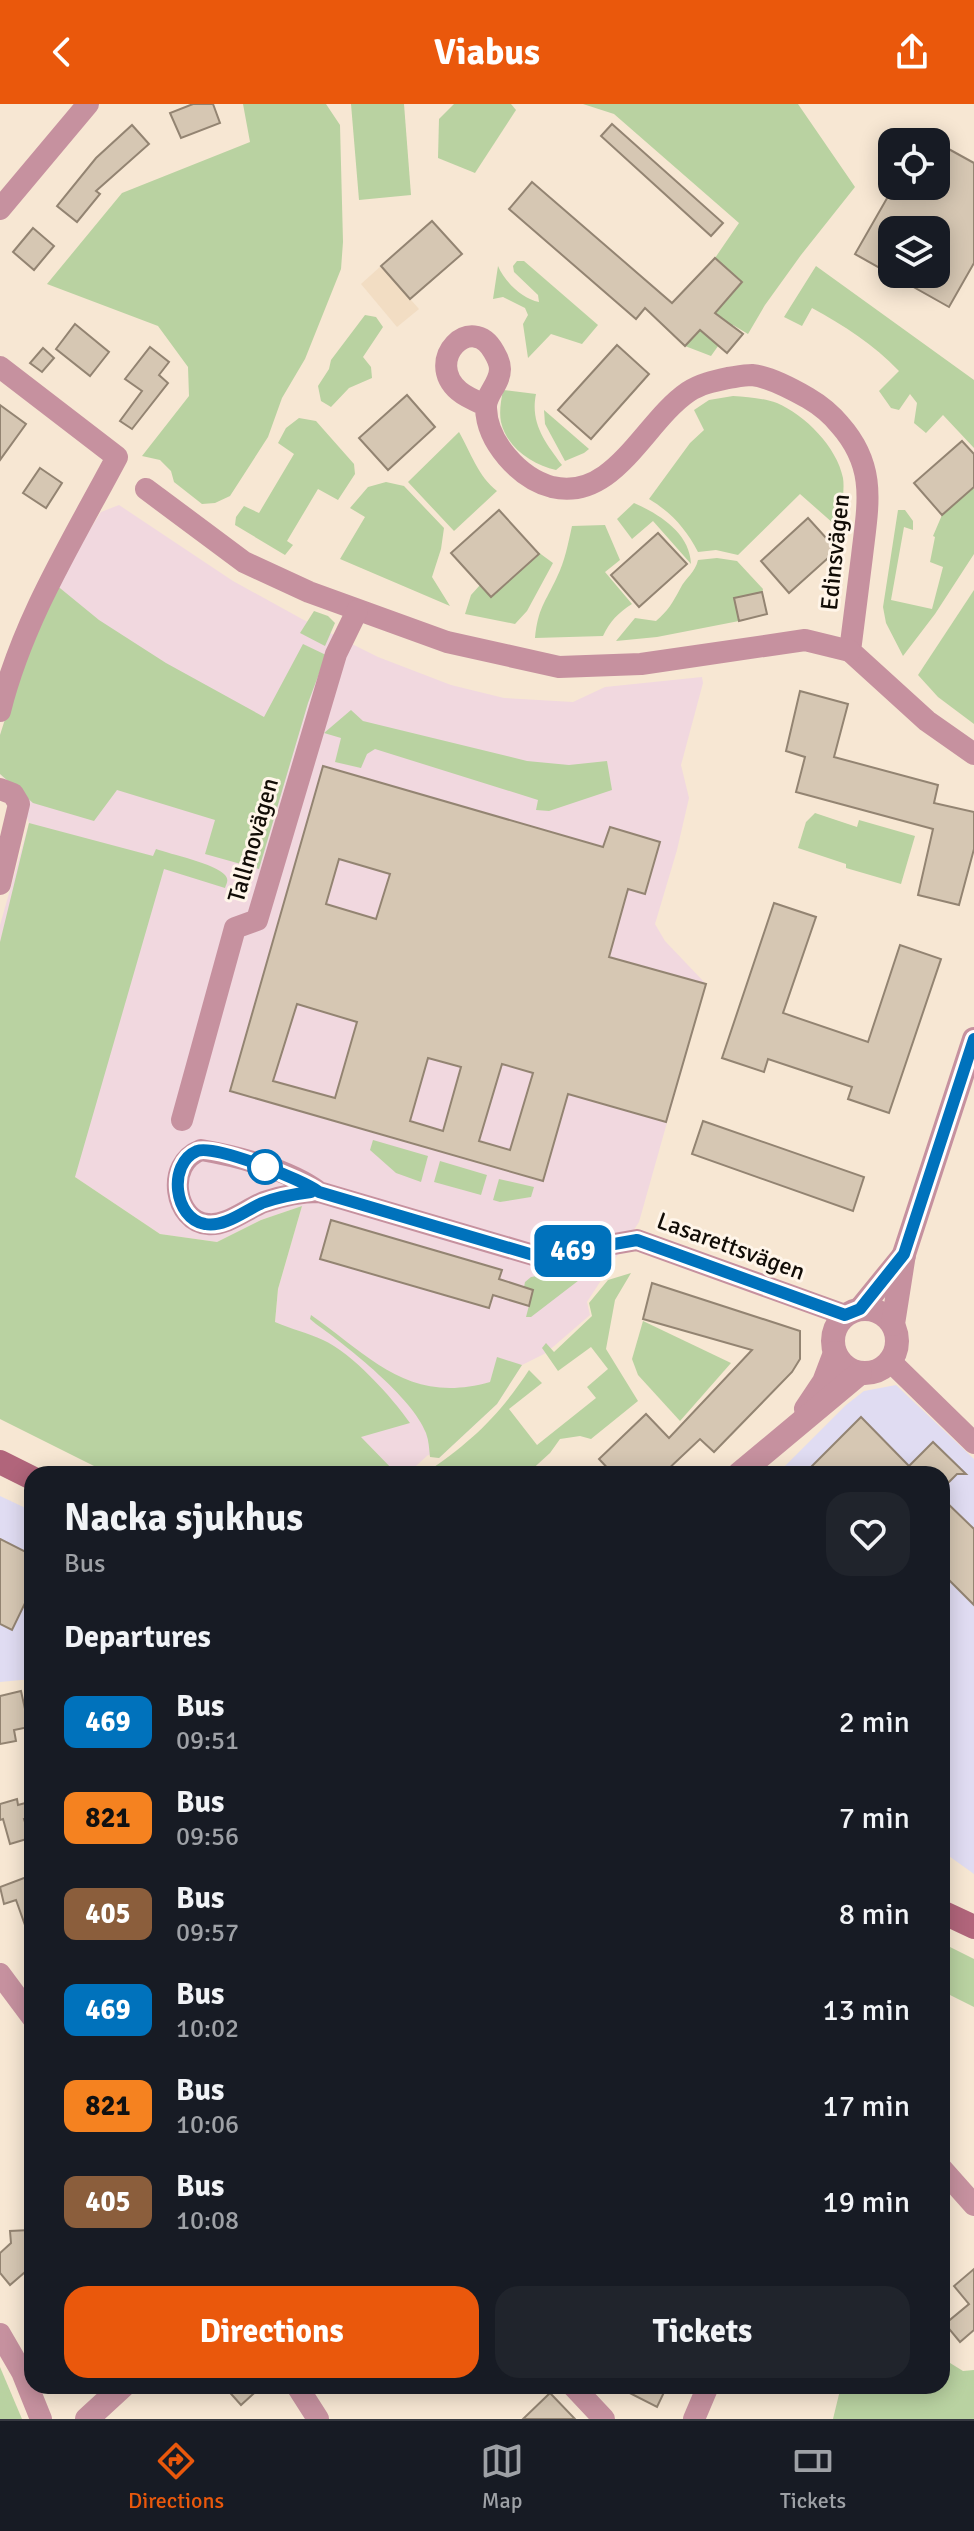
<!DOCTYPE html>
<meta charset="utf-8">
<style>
body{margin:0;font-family:Signika,sans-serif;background:#20242c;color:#f1f3f6;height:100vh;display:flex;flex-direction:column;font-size:30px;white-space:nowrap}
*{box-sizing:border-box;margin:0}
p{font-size:26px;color:#9ea1a6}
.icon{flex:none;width:44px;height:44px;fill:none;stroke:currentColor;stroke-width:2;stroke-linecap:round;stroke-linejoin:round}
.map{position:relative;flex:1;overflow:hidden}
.panel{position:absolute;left:24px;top:1362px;width:926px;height:928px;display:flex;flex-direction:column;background:#171b24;border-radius:24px;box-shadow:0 4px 20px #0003}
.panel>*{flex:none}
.badge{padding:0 16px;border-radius:12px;font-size:28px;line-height:52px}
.buttons{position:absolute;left:878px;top:24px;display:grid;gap:16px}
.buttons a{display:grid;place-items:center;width:72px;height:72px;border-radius:16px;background:#171b24;box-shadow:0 4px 20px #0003;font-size:40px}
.map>.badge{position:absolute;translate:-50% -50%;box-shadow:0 0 0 4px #fff}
h2{padding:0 40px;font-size:30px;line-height:72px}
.round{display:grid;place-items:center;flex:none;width:84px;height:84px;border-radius:24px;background:#20242c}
.overview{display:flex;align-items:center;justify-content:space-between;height:136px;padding:0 40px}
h1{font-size:38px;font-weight:700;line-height:60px}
.action{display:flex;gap:16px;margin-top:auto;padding:16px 40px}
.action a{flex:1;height:92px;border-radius:24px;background:#ea580c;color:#fff;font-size:32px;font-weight:700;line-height:92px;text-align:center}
.action a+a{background:#20242c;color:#f1f3f6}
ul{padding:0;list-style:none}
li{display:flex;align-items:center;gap:24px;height:96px;padding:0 40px}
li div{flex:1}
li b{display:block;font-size:30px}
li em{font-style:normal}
li .badge{min-width:88px;font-weight:700;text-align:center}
header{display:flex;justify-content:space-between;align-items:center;height:104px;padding:0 40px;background:#ea580c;color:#fff;font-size:36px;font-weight:700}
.tabs{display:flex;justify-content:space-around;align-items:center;height:112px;border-top:2px solid #363941;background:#171b24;font-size:22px;color:#9ea1a6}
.tabs a{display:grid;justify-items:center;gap:4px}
.tabs .current{color:#ea580c}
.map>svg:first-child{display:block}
</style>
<header><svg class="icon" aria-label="back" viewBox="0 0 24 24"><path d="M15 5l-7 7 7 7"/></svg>Viabus<svg class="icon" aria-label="share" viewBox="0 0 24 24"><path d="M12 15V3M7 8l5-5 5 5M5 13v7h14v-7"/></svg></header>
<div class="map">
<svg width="974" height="2315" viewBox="0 0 974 2315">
<rect width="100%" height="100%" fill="#f7e7d3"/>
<!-- commercial -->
<g fill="#e0dcf2">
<polygon points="896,1281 974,1355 974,1770 942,1747 942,1370 777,1370 846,1301 864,1287"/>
<polygon points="0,1392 32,1407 32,1575 0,1578"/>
</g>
<!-- built -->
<polygon fill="#f2ddc3" points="381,162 419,205 397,223 361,180"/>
<!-- medical -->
<polygon fill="#f1d8df" points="119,401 233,477 302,515 378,553 451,581 504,594 573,598 605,583 702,573 703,579 681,661 689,694 677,746 655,820 665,837 706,880 639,1118 587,1198 590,1211 546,1249 522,1261 497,1300 439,1354 428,1351 407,1370 397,1370 360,1333 275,1219 278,1185 302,1102 261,1116 217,1138 160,1130 75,1073 0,1043 0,821 29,719 19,689 0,670 0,631 55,480 101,408"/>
<!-- green -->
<g fill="#b9d2a1">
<polygon points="243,0 326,0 340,21 343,138 341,165 305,255 282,294 268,333 230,392 215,399 202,400 174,378 171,367 160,356 142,352 189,292 188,263 158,222 47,180 122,89 250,38"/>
<polygon points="351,0 404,0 411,91 359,96"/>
<polygon points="454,0 511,0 516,6 475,69 438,54 439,15"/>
<polygon points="583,0 798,0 855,83 801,151 765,201 748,230 733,221 711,252 685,242 742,179 715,154 739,119 614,10"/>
<path d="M517 157H524L598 221 582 240 551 230 528 254 523 220 528 211 525 204 503 193 493 195 498 162C505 178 522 195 539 198L538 191 514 168 513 162Z"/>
<path d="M816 162 974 276V344L943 311 926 329 914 319 917 299 910 290 899 306 891 304 879 287 899 267C873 240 845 222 812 204L802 222 784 213Z"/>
<polygon points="365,211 376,213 383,223 363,253 371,263 372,274 349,284 331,303 321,297 318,282 329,265 331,256"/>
<path d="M503 286 536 290C530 319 545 338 562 361L556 366C533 361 507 344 501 318 499 308 501 297 503 286Z"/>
<path d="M733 292C747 293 763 294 777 299 805 311 837 343 843 374 845 387 841 405 839 418L834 420 800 390 738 451 716 446 698 448C686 425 672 409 649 395L690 339 704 326 694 306 709 296Z"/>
<polygon points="544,306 589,345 584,349 565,357 545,320"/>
<polygon points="299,314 316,317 354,360 355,370 338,396 318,385 287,437 293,441 285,451 235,421 236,413 244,402 259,409 294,350 278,339 286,324"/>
<path d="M459 328C471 349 478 372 497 387L454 427 408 378Z"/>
<polygon points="386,378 404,382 444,424 441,445 432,473 450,502 340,455 365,413 350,404 368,383"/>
<polygon points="974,383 974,450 935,510 903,552 886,519 883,503 898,406 905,406 913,417 913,426 904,423 891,496 932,505 943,463 930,458 935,433 933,432 942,411"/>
<path d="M634 399C659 410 690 429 691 460L653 417 632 435 617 415Z"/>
<path d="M605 421 620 456 605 468 632 500C618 509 610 517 603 532L535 534C538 504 545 499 557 473 565 457 568 440 572 422Z"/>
<polygon points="538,448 553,459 527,507 515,520 465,510 471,491 480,481 492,493"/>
<path d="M717 454 737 457 763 485 762 488 734 494 739 517 657 533 616 537 635 514 656 517C668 507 673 498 680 485 686 473 695 469 698 456Z"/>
<polygon points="55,480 99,516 166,559 264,613 303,540 326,551 308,599 259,765 205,750 215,716 117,686 94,717 33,699 0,670 0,631 31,533"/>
<polygon points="974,486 974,620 938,593 918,571"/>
<polygon points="314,507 328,512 335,519 325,542 300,529"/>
<polygon points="351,606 363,617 527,657 569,661 607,657 612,686 549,707 536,706 538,696 375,645 367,650 361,664 335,658 341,634 324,629"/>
<polygon points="815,709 857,723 859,716 915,732 901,780 846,764 846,760 798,744 806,718"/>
<path d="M29 719 153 752 156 745C170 750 216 760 225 771 229 776 227 778 225 784L164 765 75 1073 160 1130 217 1138 261 1116 302 1102 278 1185 275 1218C291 1225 308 1229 323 1236 352 1249 392 1293 410 1319L361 1333 397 1370H110L0 1315V838Z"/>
<polygon points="373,1036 428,1052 421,1078 396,1069 370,1046"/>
<polygon points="440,1057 487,1071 481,1091 434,1078"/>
<polygon points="499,1075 534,1083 531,1093 500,1098 493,1096"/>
<polygon points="582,1164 586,1166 587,1170 531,1213 526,1213 533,1186 524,1183 525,1178 531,1173"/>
<path d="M631 1169 615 1196 606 1245 638 1297 591 1335 580 1332 560 1335 550 1349 527 1370H424C471 1338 498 1313 529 1266L542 1279 509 1305 537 1341 596 1294 587 1283 608 1265 591 1243 558 1267 542 1244 546 1239 554 1248 592 1212 589 1199 608 1176Z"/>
<path d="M311 1211C371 1253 409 1301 490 1278L497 1253 522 1261 497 1300 439 1354 430 1353C429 1345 429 1337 426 1329 413 1294 347 1242 316 1220L310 1215Z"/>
<polygon points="643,1217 731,1259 680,1317 638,1271 632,1255"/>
<polygon points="942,1839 974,1855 974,1903 942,1887"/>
<polygon points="942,2254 963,2267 974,2266 974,2315 833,2315 841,2282 942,2282"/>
<polygon points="0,2263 22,2315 0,2315"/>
</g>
<!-- building -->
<g fill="#d6c7b3" stroke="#938472" stroke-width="2" fill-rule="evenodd">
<polygon points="193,0 213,0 220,19 181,34 170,9"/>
<polygon points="612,20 723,119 711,132 601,32"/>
<polygon points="132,21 149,40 96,87 100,90 77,118 57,102 96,54"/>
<path d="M936 38 974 59V159L949 203 855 150 894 82H936ZM892 126H936V170H892Z"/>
<polygon points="532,78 672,199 715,154 742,178 715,209 743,230 727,249 700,226 685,242 645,204 636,215 509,105"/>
<polygon points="432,117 462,150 410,195 381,162"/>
<polygon points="33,124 54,142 34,166 13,148"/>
<polygon points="75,220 109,248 90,272 56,245"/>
<polygon points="617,241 649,270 591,335 558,306"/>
<polygon points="150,243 169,258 159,271 168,279 132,325 120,317 142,287 125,275"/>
<polygon points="43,244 54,254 42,268 30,259"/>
<polygon points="407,291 435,323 388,366 359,334"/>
<polygon points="0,301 26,320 0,356"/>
<polygon points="962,337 974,350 974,383 942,411 914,379"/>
<polygon points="40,364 62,379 46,404 23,389"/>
<polygon points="499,406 539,450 491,493 451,449"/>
<polygon points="808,414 837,446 789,489 761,457"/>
<polygon points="658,429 687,460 639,503 611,471"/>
<polygon points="762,488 767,510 739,517 734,494"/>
<polygon points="800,587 848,600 834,653 938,681 934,699 974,708 974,745 959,801 918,791 933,725 796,688 805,653 786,647"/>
<path d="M323 662 603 743 610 723 660 738 645 790 628 785 609 853 706 880 666 1018 568 990 543 1077 230 987ZM339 755 390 770 376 815 326 800ZM297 900 357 918 335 994 273 977ZM428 954 461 963 443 1027 410 1017ZM502 960 533 969 510 1046 479 1037Z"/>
<polygon points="774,799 816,813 783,909 868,938 900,841 941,855 889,1009 848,995 852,983 768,955 764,968 722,954"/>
<polygon points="703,1017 864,1073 853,1107 692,1050"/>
<polygon points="331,1116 502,1166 499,1175 533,1186 529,1202 493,1191 489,1204 320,1155"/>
<polygon points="652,1179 800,1227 800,1255 792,1268 714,1348 700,1335 663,1370 613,1370 599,1355 646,1310 669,1334 752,1246 643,1215"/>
<polygon points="861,1313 909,1362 933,1338 966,1370 957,1370 942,1385 942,1370 804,1370"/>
<polygon points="942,1394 974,1425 974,1501 942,1469"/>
<polygon points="0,1435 32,1451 32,1497 27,1495 12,1526 0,1520"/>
<polygon points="21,1587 29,1623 14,1626 16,1637 0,1640 0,1592"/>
<polygon points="17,1695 18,1701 29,1698 32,1713 24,1715 30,1734 10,1740 3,1715 0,1716 0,1700"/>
<polygon points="32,1771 32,1834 30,1835 16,1796 4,1800 0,1783"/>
<polygon points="30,2126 32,2162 10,2181 0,2169 0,2149 11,2139 10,2127"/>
<polygon points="974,2165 974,2226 960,2238 945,2220 969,2200 954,2182"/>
<polygon points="224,2282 262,2282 241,2301"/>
<polygon points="616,2282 667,2282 657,2303"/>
<polygon points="550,2289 575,2315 523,2315"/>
</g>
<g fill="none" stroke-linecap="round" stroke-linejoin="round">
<!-- minor -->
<g stroke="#c6919f" stroke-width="22">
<polyline points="0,105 88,0"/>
<path d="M0 263 117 353C73 436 23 515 0 607"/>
<path d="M485 301C476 297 466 293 459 287 423 256 472 207 494 248 497 253 500 260 500 265 500 280 485 291 486 304 487 338 519 374 552 383 614 398 644 318 688 288 700 280 714 277 728 274 735 273 744 271 752 271 770 273 792 285 808 294 820 301 831 310 840 321 877 363 868 400 862 452 858 484 854 515 850 547L927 617 974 650"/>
<polyline points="146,385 244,458 309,488 447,538 559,563 641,560 805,536 850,547"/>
<polyline points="0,685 13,690 19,700 0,780"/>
<polyline points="182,1016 235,824 257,816 336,550 357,507"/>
<path d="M319 1088C290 1066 237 1052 201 1046 164 1060 175 1118 208 1120 227 1122 246 1105 264 1098 282 1092 301 1088 319 1088L540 1153 637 1136 845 1211"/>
<polyline points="890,1257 974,1339"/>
<polyline points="0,1870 32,1913"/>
<polyline points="942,2065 974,2101"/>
<polyline points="0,2230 22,2268 41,2315"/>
<polyline points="297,2282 318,2315"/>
<polyline points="573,2282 604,2315"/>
<polyline points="694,2315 708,2282"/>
</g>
<!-- tertiary -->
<g stroke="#c6919f" stroke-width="24">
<polyline points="860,1205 904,1151"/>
<circle cx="865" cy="1237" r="32"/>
<polyline points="893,1220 904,1150 974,935"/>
<polyline points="806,1305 824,1278 835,1249"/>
<polyline points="739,1370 860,1269"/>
<polyline points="87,2315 123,2282"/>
</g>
<!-- secondary -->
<g stroke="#b1657b" stroke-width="24">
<polyline points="0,1358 32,1374"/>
<polyline points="942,1808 974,1823"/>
</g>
</g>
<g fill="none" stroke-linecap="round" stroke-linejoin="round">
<defs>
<path id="line" d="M311 1088C294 1090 278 1093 262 1099 246 1106 224 1124 205 1120 174 1115 167 1060 197 1047 215 1040 303 1076 319 1088L540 1153 637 1136 845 1211 860 1205 904 1150 974 935"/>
</defs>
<!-- line casing -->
<use href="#line" stroke="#fff" stroke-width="18"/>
<!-- line -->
<use href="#line" stroke="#0072bc" stroke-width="12"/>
</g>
<!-- markers -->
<circle fill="#fff" stroke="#0072bc" stroke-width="4" cx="265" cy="1063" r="16"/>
<g text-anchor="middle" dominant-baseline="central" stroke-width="6" stroke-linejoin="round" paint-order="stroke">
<!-- street labels -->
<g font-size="24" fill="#110c06" stroke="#fff5e9">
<text transform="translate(835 448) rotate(-84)">Edinsvägen</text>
<text transform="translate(253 736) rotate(-74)">Tallmovägen</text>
<text transform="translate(731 1142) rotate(20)">Lasarettsvägen</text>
</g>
</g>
</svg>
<div class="buttons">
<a><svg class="icon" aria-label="locate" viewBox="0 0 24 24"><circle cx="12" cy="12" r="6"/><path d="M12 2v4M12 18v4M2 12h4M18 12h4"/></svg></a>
<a><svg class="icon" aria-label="layers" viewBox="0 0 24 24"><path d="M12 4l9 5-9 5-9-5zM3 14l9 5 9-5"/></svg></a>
</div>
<b class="badge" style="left:573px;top:1147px;background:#0072bc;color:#fff">469</b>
<section class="panel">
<div class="overview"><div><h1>Nacka sjukhus</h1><p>Bus</p></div><a class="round"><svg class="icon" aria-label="heart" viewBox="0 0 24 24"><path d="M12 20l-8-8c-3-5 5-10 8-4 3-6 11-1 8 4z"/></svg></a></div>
<h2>Departures</h2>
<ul>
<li><span class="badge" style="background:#0072bc;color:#fff">469</span><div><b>Bus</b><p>09:51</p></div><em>2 min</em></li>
<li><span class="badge" style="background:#f58220;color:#111">821</span><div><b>Bus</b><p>09:56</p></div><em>7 min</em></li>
<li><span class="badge" style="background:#8b5e3c;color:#fff">405</span><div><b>Bus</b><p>09:57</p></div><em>8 min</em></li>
<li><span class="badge" style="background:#0072bc;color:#fff">469</span><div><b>Bus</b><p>10:02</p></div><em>13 min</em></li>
<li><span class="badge" style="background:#f58220;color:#111">821</span><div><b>Bus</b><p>10:06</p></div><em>17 min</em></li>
<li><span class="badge" style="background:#8b5e3c;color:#fff">405</span><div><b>Bus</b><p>10:08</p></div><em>19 min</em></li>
</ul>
<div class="action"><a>Directions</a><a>Tickets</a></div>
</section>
</div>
<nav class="tabs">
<a class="current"><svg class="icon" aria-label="directions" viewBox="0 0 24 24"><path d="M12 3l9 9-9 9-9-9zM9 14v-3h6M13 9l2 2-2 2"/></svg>Directions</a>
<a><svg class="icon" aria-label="map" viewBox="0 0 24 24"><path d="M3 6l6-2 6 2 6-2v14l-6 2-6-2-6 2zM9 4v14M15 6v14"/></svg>Map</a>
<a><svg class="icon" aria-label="tickets" viewBox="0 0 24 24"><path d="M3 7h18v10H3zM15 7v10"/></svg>Tickets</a>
</nav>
